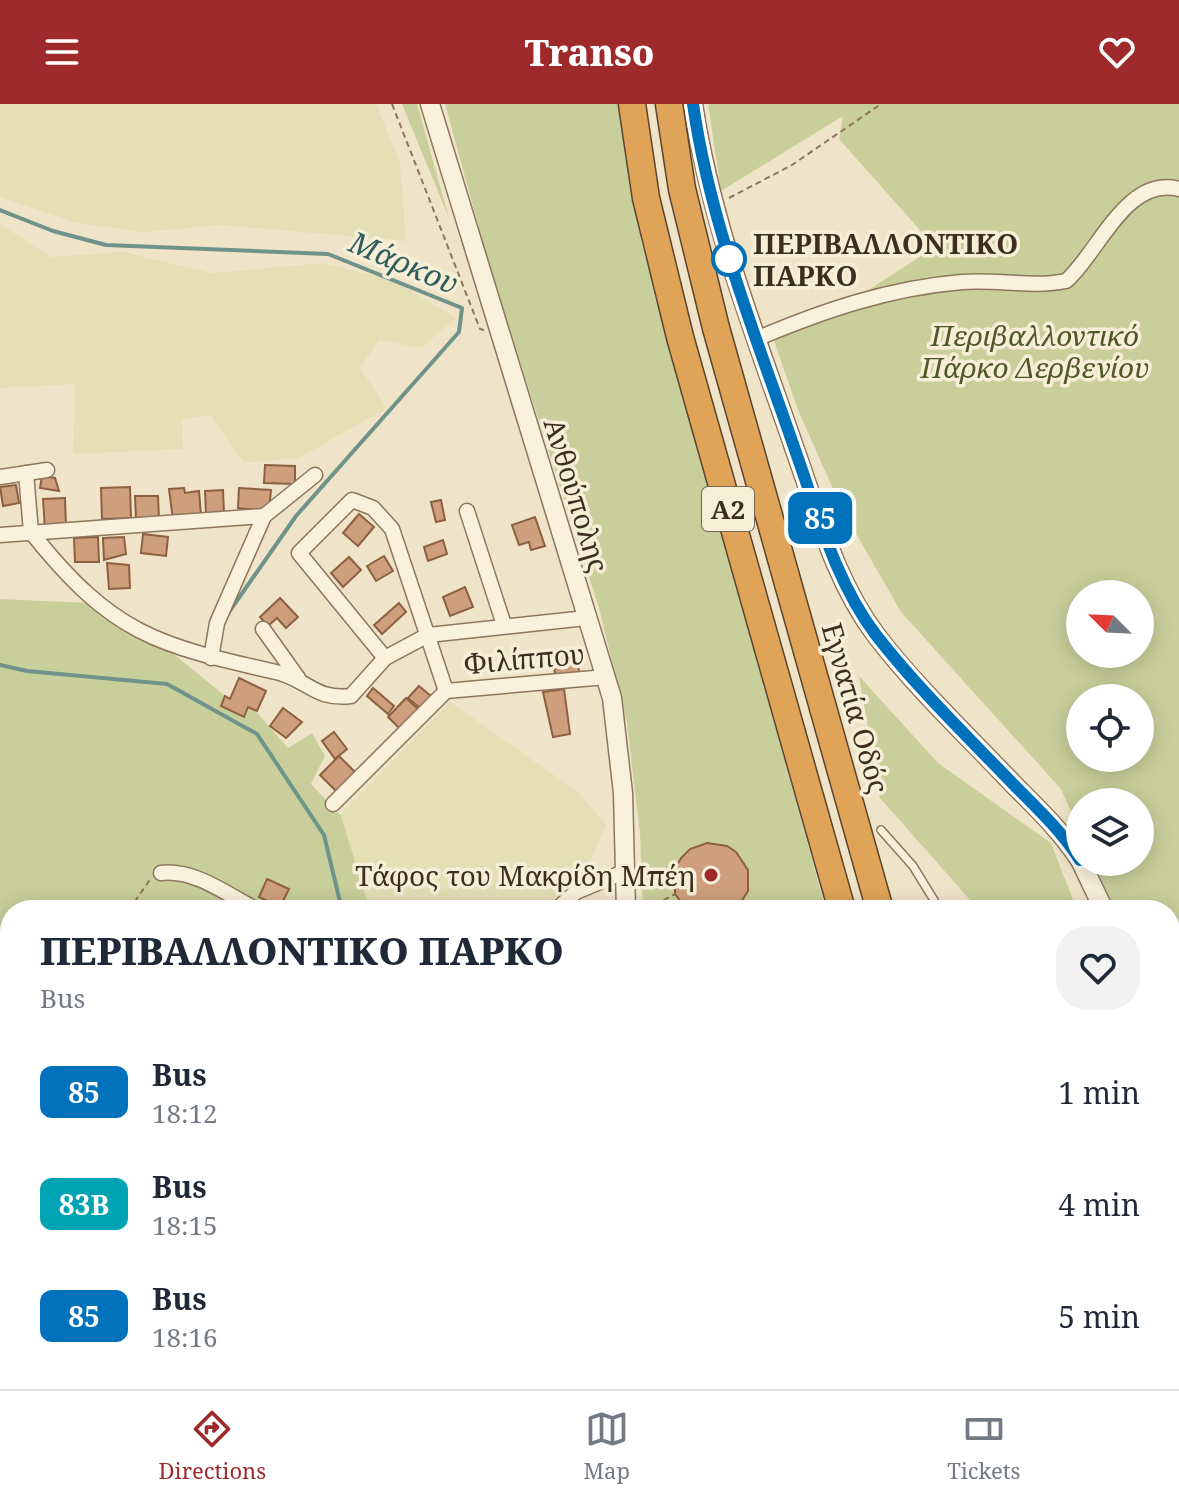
<!DOCTYPE html>
<meta charset="utf-8">
<style>
body{margin:0;font-family:"Noto Serif",serif;background:#f2f2f3;color:#1f2937;height:100vh;display:flex;flex-direction:column;font-size:30px;white-space:nowrap}
*{box-sizing:border-box;margin:0}
p{font-size:26px;color:#747a83}
.icon{flex:none;width:44px;height:44px;fill:none;stroke:currentColor;stroke-width:2;stroke-linecap:round;stroke-linejoin:round}
.map{position:relative;flex:1;overflow:hidden}
.panel{position:absolute;left:0px;top:796px;width:1180px;height:490px;display:flex;flex-direction:column;background:#fff;border-radius:32px 32px 0 0;box-shadow:0 4px 20px #0003}
.panel>*{flex:none}
.badge{padding:0 16px;border-radius:12px;font-size:28px;line-height:52px}
.needle{width:52px;rotate:294deg}
.controls{position:absolute;left:1066px;top:476px;display:grid;gap:16px}
.controls a{display:grid;place-items:center;width:88px;height:88px;border-radius:50%;background:#fff;box-shadow:0 4px 20px #0003;font-size:40px}
.map>.badge{position:absolute;translate:-50% -50%;box-shadow:0 0 0 4px #fff}
.round{display:grid;place-items:center;flex:none;width:84px;height:84px;border-radius:32px;background:#f2f2f3}
.headline{display:flex;align-items:center;justify-content:space-between;height:136px;padding:0 40px}
h1{font-size:38px;font-weight:800;line-height:60px}
ul{padding:0;list-style:none}
li{display:flex;align-items:center;gap:24px;height:112px;padding:0 40px}
li div{flex:1}
li b{display:block;font-size:30px}
li em{font-style:normal}
li .badge{min-width:88px;font-weight:700;text-align:center}
header{display:flex;justify-content:space-between;align-items:center;height:104px;padding:0 40px;background:#9e2a2b;color:#fff;font-size:36px;font-weight:800}
.tabs{display:flex;justify-content:space-around;align-items:center;height:112px;border-top:2px solid #e0e1e3;background:#fff;font-size:22px;color:#747a83}
.tabs a{display:grid;justify-items:center;gap:4px}
.tabs .selected{color:#9e2a2b}
.map>svg:first-child{display:block}
</style>
<header><svg class="icon" aria-label="menu" viewBox="0 0 24 24"><path d="M4 6h16M4 12h16M4 18h16"/></svg>Transo<svg class="icon" aria-label="heart" viewBox="0 0 24 24"><path d="M12 20l-8-8c-3-5 5-10 8-4 3-6 11-1 8 4z"/></svg></header>
<div class="map">
<svg width="1179" height="1285" viewBox="0 0 1179 1285">
<rect width="100%" height="100%" fill="#f0e4c8"/>
<!-- farmland -->
<g fill="#e6deb5">
<polygon points="0,0 376,0 400,59 406,137 220,121 143,128 76,119 0,93"/>
<polygon points="0,120 51,153 123,148 211,169 323,159 392,176 456,214 421,244 379,236 360,264 387,304 299,354 244,359 210,311 182,316 183,345 73,350 75,280 0,284"/>
<polygon points="450,598 578,688 606,721 583,773 541,806 369,806 338,712"/>
<polygon points="565,1276 746,1276 757,1285 568,1285"/>
<polygon points="778,1276 861,1276 852,1285 782,1285"/>
</g>
<!-- green -->
<g fill="#c9cf9b" fill-rule="evenodd">
<polygon points="402,0 417,0 449,114"/>
<polygon points="445,0 619,0 641,137 826,806 643,806 640,729 627,619 599,504 490,164"/>
<path d="M708 0H1179V983L1170 976V806H1115L1093 758H1140V698H1080V728L1061 685 901 508 842 405 798 306 774 237 839 205 935 143 839 35 843 12 721 87ZM1080 490H1140V550H1080ZM1080 594H1140V654H1080Z"/>
<polygon points="0,495 112,500 224,591 254,605 288,644 312,629 325,652 311,680 341,712 370,806 10,806 10,1276 281,1276 292,1285 0,1285"/>
<polygon points="859,572 938,659 1051,739 1077,806 979,806 880,694"/>
<polygon points="1172,1120 1179,1149 1179,1261 1170,1252"/>
<polygon points="338,1276 565,1276 568,1285 307,1285"/>
<polygon points="861,1276 972,1276 966,1285 852,1285"/>
</g>
<g fill="none" stroke-linecap="round" stroke-linejoin="round">
<!-- stream -->
<g stroke="#6f938a" stroke-width="4">
<polyline points="0,106 53,127 106,141 328,150 462,204 459,228 296,412 229,508"/>
<polyline points="0,561 27,567 167,580 257,630 324,731 342,806"/>
<polyline points="0,882 10,885"/>
</g>
</g>
<!-- building -->
<g fill="#cf9f7d" stroke="#8d5f41" stroke-width="2">
<polygon points="265,361 295,362 295,380 264,379"/>
<polygon points="42,372 55,374 59,387 40,384"/>
<polygon points="16,381 19,399 3,402 0,383"/>
<polygon points="130,383 131,414 102,415 101,384"/>
<polygon points="184,384 185,389 199,387 201,411 173,416 169,385"/>
<polygon points="239,384 271,386 269,407 238,404"/>
<polygon points="223,386 224,409 206,410 205,387"/>
<polygon points="135,392 158,392 159,416 136,416"/>
<polygon points="65,394 66,423 45,425 43,395"/>
<polygon points="441,396 445,416 436,418 431,398"/>
<polygon points="359,410 374,423 358,442 343,429"/>
<polygon points="535,413 545,442 531,446 529,438 519,441 512,421"/>
<polygon points="143,430 168,433 166,452 141,449"/>
<polygon points="98,433 99,458 75,458 74,434"/>
<polygon points="124,433 126,450 104,456 103,434"/>
<polygon points="443,436 447,450 428,457 424,443"/>
<polygon points="384,452 393,467 376,477 367,462"/>
<polygon points="349,453 361,466 343,483 331,469"/>
<polygon points="107,459 129,461 130,484 109,485"/>
<polygon points="465,483 473,503 450,512 443,493"/>
<polygon points="280,494 298,513 286,524 277,514 268,522 260,513"/>
<polygon points="399,499 406,508 382,530 374,521"/>
<polygon points="577,545 579,569 555,571 553,546"/>
<polygon points="239,574 266,587 257,607 248,603 244,613 221,602 225,592 230,595"/>
<polygon points="419,582 431,592 420,604 408,594"/>
<polygon points="373,584 394,602 388,610 367,592"/>
<polygon points="564,585 570,630 553,633 543,588"/>
<polygon points="406,594 419,606 400,625 388,613"/>
<polygon points="283,604 302,618 286,634 270,622"/>
<polygon points="334,628 347,645 335,655 322,637"/>
<polygon points="339,652 357,670 338,689 320,671"/>
<polygon points="707,739 727,742 736,748 748,766 748,787 736,806 687,806 675,790 675,765 681,754 690,745"/>
<polygon points="267,775 289,785 280,803 259,793"/>
</g>
<g fill="none" stroke-linecap="round" stroke-linejoin="round">
<defs>
<polyline id="service" points="881,726 913,762 940,806"/>
<g id="minor">
<path d="M756 235C822 207 889 184 962 178 997 175 1031 184 1066 177 1098 150 1126 71 1179 85"/>
<polyline points="26,369 31,428"/>
<polyline points="0,373 47,366"/>
<polyline points="467,407 504,521"/>
<path d="M31 428C113 531 156 541 280 569 310 578 316 596 351 592L385 554 428 531 586 514"/>
<polyline points="0,431 264,412"/>
<polyline points="263,525 298,574"/>
<polyline points="211,554 217,519 264,412 315,371"/>
<polyline points="385,554 299,449 352,396 373,404 392,425 446,587"/>
<polyline points="446,587 606,573"/>
<polyline points="333,700 446,587"/>
<path d="M161 769C195 765 228 791 257 806"/>
<polyline points="556,806 576,788 626,767"/>
<polyline points="161,1276 166,1285"/>
<polyline points="230,1276 230,1281"/>
<polyline points="553,1276 557,1285"/>
<polyline points="974,1285 980,1276"/>
</g>
<g id="tertiary">
<polyline points="430,0 612,594 623,689 626,806"/>
<path d="M693 0C711 119 755 230 794 343 817 407 835 477 876 531 917 585 969 633 1016 683 1039 706 1062 728 1080 756"/>
<polyline points="1081,758 1104,806"/>
<polyline points="1170,1070 1179,1115"/>
<polyline points="1027,1276 1030,1285"/>
</g>
<g id="motorway">
<polyline points="632,0 646,94 680,233 842,806"/>
<polyline points="669,0 682,85 716,224 880,806"/>
<polyline points="1170,1265 1179,1274"/>
<polyline points="1064,1276 1069,1285"/>
<polyline points="1107,1276 1113,1285"/>
</g>
</defs>
<!-- service casing -->
<use href="#service" stroke="#8d765c" stroke-width="10"/>
<!-- minor casing -->
<use href="#minor" stroke="#8d765c" stroke-width="17"/>
<!-- tertiary casing -->
<use href="#tertiary" stroke="#8d765c" stroke-width="21"/>
<!-- motorway casing -->
<use href="#motorway" stroke="#5b4430" stroke-width="29"/>
<!-- path -->
<g stroke="#8d765c" stroke-width="2" stroke-dasharray="6 4" stroke-linecap="butt">
<polyline points="392,0 480,225 484,226"/>
<polyline points="729,94 792,61 881,0"/>
<polyline points="129,806 151,774"/>
<polyline points="646,806 675,790"/>
<polyline points="0,1163 10,1133"/>
<polyline points="92,1276 99,1285"/>
<polyline points="39,1285 53,1276"/>
<polyline points="466,1285 490,1285"/>
</g>
<!-- service -->
<use href="#service" stroke="#faf1dc" stroke-width="7"/>
<!-- minor -->
<use href="#minor" stroke="#faf1dc" stroke-width="14"/>
<!-- tertiary -->
<use href="#tertiary" stroke="#faf1dc" stroke-width="18"/>
<!-- motorway -->
<use href="#motorway" stroke="#e0a458" stroke-width="26"/>
</g>
<g fill="none" stroke-linecap="round" stroke-linejoin="round">
<defs>
<path id="line" d="M693 0C710 119 755 230 794 343 817 407 835 477 876 531 918 585 969 634 1016 683 1039 706 1062 728 1080 756"/>
</defs>
<!-- line casing -->
<use href="#line" stroke="#fff" stroke-width="18"/>
<!-- line -->
<use href="#line" stroke="#0072bc" stroke-width="12"/>
</g>
<!-- markers -->
<circle fill="#fff" stroke="#0072bc" stroke-width="4" cx="729" cy="155" r="16"/>
<circle fill="#9e2a2b" stroke="#f7eed8" stroke-width="3" cx="711" cy="771" r="8"/>
<g text-anchor="middle" dominant-baseline="central" stroke-width="7" stroke-linejoin="round" paint-order="stroke">
<!-- shield labels -->
<rect fill="#f7eed8" stroke="#756857" stroke-width="2" x="702" y="383" width="52" height="44" rx="6"/>
<g font-size="26" font-weight="bold" fill="#3d2e20">
<text x="728" y="405">Α2</text>
</g>
<!-- stop labels -->
<g font-size="28" font-weight="bold" fill="#3d2e20" stroke="#f7eed8" text-anchor="start">
<text x="753" y="139">ΠΕΡΙΒΑΛΛΟΝΤΙΚΟ<tspan x="753" dy="32">ΠΑΡΚΟ</tspan></text>
</g>
<!-- park labels -->
<g font-size="28" font-style="italic" fill="#4d5a26" stroke="#f7eed8">
<text x="1035" y="231">Περιβαλλοντικό<tspan x="1035" dy="32">Πάρκο Δερβενίου</tspan></text>
</g>
<!-- street labels -->
<g font-size="28" fill="#3d2e20" stroke="#f7eed8">
<text transform="translate(577 391) rotate(73)">Ανθούπολης</text>
<text transform="translate(524 554) rotate(-5)">Φιλίππου</text>
<text transform="translate(856 604) rotate(74)">Εγνατία Οδός</text>
</g>
<!-- poi labels -->
<g font-size="28" fill="#3d2e20" stroke="#f7eed8" text-anchor="end">
<text x="695" y="771">Τάφος του Μακρίδη Μπέη</text>
</g>
<!-- water labels -->
<g font-size="30" font-style="italic" fill="#2f5d5a" stroke="#f7eed8">
<text transform="translate(404 158) rotate(23)">Μάρκου</text>
</g>
</g>
</svg>
<div class="controls">
<a><svg class="needle" viewBox="-14 -14 28 28"><path d="M0-13l5 13h-10z" fill="#e53935"/><path d="M0 13l5-13h-10z" fill="#747a83"/></svg></a>
<a><svg class="icon" aria-label="locate" viewBox="0 0 24 24"><circle cx="12" cy="12" r="6"/><path d="M12 2v4M12 18v4M2 12h4M18 12h4"/></svg></a>
<a><svg class="icon" aria-label="layers" viewBox="0 0 24 24"><path d="M12 4l9 5-9 5-9-5zM3 14l9 5 9-5"/></svg></a>
</div>
<b class="badge" style="left:820px;top:414px;background:#0072bc;color:#fff">85</b>
<section class="panel">
<div class="headline"><div><h1>ΠΕΡΙΒΑΛΛΟΝΤΙΚΟ ΠΑΡΚΟ</h1><p>Bus</p></div><a class="round"><svg class="icon" aria-label="heart" viewBox="0 0 24 24"><path d="M12 20l-8-8c-3-5 5-10 8-4 3-6 11-1 8 4z"/></svg></a></div>
<ul>
<li><span class="badge" style="background:#0072bc;color:#fff">85</span><div><b>Bus</b><p>18:12</p></div><em>1 min</em></li>
<li><span class="badge" style="background:#00a3b4;color:#fff">83Β</span><div><b>Bus</b><p>18:15</p></div><em>4 min</em></li>
<li><span class="badge" style="background:#0072bc;color:#fff">85</span><div><b>Bus</b><p>18:16</p></div><em>5 min</em></li>
</ul>
</section>
</div>
<nav class="tabs">
<a class="selected"><svg class="icon" aria-label="directions" viewBox="0 0 24 24"><path d="M12 3l9 9-9 9-9-9zM9 14v-3h6M13 9l2 2-2 2"/></svg>Directions</a>
<a><svg class="icon" aria-label="map" viewBox="0 0 24 24"><path d="M3 6l6-2 6 2 6-2v14l-6 2-6-2-6 2zM9 4v14M15 6v14"/></svg>Map</a>
<a><svg class="icon" aria-label="tickets" viewBox="0 0 24 24"><path d="M3 7h18v10H3zM15 7v10"/></svg>Tickets</a>
</nav>
